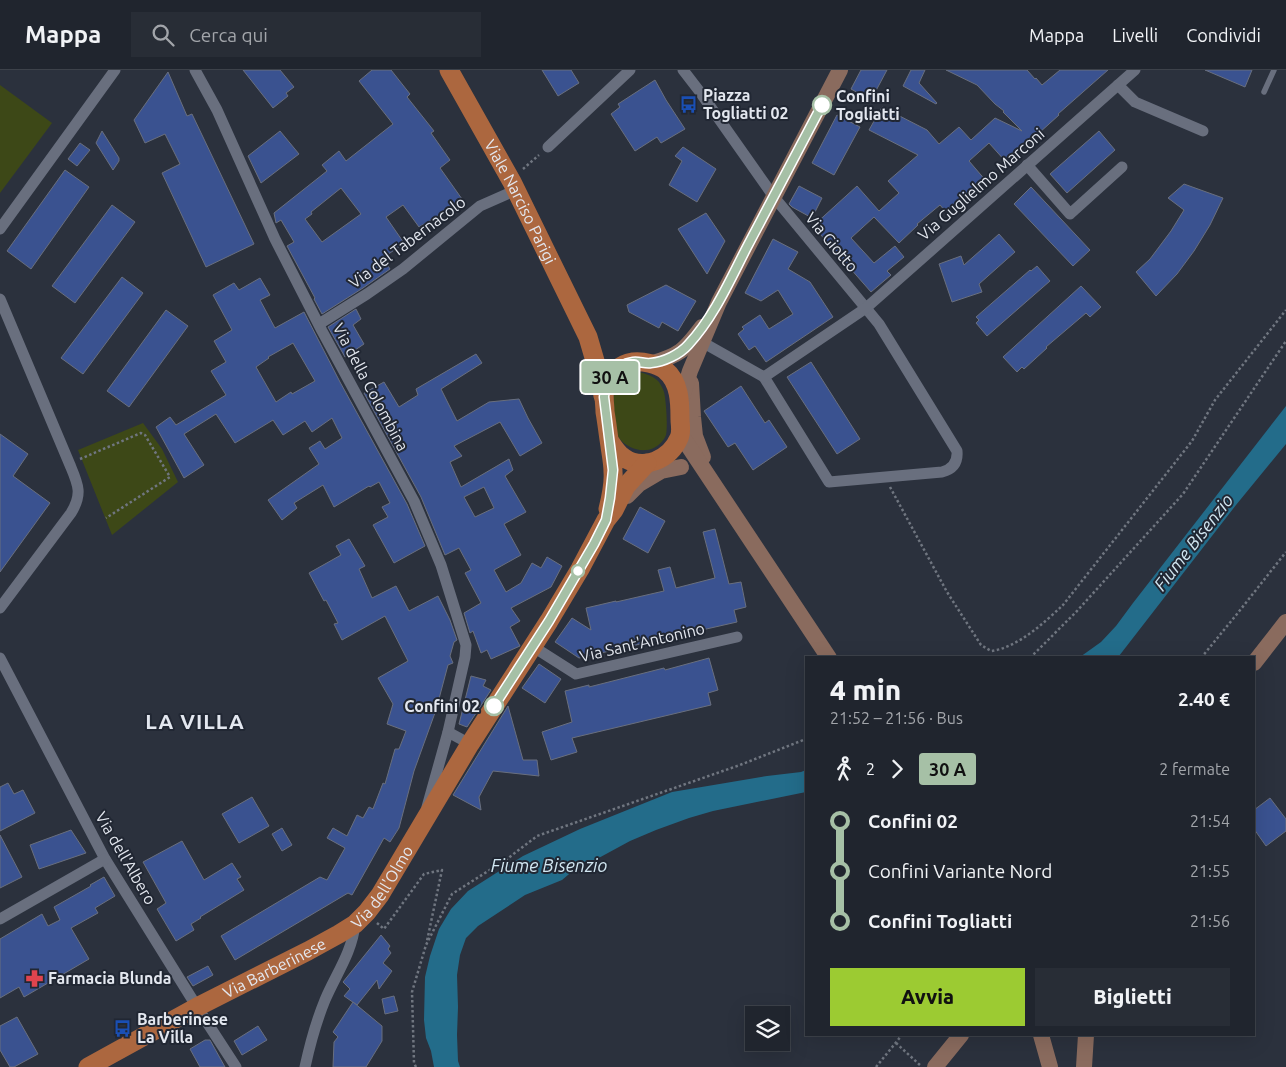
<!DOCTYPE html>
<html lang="it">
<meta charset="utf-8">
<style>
body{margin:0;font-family:Ubuntu,sans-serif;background:#282d36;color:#f1f3f6;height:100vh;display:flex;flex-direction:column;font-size:19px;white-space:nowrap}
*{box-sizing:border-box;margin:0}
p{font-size:16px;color:#a2a5aa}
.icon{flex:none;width:28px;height:28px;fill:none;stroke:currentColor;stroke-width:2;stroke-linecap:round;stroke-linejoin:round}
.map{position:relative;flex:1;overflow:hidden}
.drawer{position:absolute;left:805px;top:586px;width:450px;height:380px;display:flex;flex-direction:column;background:#20252e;border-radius:0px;box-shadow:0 5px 20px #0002,0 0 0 1px #3d424a}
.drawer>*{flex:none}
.badge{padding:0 10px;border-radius:4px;font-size:18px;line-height:32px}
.fabs{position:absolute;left:745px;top:936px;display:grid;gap:10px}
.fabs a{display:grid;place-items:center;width:45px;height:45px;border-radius:0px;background:#20252e;box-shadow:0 5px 20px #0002,0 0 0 1px #3d424a;font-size:25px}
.map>.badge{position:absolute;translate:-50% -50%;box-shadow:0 0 0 2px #fff}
.legs{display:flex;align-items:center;gap:8px;height:55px;padding:0 25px;font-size:16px}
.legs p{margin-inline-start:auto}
.head{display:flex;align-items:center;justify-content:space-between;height:85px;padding:0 25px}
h1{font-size:28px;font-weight:800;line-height:38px}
.cta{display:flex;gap:10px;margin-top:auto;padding:10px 25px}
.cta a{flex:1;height:58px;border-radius:0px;background:#9ccb32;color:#111;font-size:20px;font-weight:800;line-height:58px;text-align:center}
.cta a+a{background:#282d36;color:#f1f3f6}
ul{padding:0 25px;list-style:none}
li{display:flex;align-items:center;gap:18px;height:50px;font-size:19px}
li i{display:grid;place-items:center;width:8px;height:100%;margin:0 6px;background:currentColor}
li i::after{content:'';width:12px;height:12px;margin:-6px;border:4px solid;border-radius:50%;background:#20252e}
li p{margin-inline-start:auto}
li:first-child i{background:linear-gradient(#0000 50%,currentColor 0)}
li:last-child i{background:linear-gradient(currentColor 50%,#0000 0)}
header{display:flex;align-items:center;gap:30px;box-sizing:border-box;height:70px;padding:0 25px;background:#20252e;border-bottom:1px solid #3d424a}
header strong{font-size:24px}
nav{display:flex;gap:28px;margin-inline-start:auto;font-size:18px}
.search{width:350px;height:45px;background:#282d36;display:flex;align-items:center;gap:12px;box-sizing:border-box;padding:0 18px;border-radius:0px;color:#a2a5aa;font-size:19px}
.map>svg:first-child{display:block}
</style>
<header>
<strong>Mappa</strong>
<div class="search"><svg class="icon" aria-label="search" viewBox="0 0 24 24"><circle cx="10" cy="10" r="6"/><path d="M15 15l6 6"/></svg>Cerca qui</div>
<nav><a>Mappa</a><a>Livelli</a><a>Condividi</a></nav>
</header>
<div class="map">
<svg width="1286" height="997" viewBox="0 0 1286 997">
<rect width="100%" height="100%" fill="#2b313d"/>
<!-- green -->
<g fill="#3d4817">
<polygon points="0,15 52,53 0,123"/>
<path d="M639 302C646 304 654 306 659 312 661 315 663 319 664 322 666 329 668 358 666 365 663 373 654 380 646 380 636 381 625 376 619 368 615 363 612 330 614 323 615 319 618 313 621 310 626 306 633 304 639 302Z"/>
<polygon points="143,353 162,379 178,412 112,465 78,380"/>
</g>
<!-- water -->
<g fill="#236c8a">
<polygon points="1286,336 1286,374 1236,435 1119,586 1117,588 1080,587 1101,572 1116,556 1133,533"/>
<polygon points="806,700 806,722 713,741 689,748 656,760 630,771 595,790 575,799 562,810 525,825 478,856 466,868 460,885 457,905 458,937 457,965 458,991 460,997 434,997 431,981 426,968 424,950 425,907 430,886 439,859 451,839 468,821 523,786 580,759 672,722 767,706 801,702"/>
</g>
<!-- building -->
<g fill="#3a5290" stroke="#696f7e" fill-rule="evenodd">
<polygon points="243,0 280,0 294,17 286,23 288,26 273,38"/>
<path d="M372 0H391L410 24 407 27 434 61 431 63 450 90 440 98 462 129 438 146 419 157 403 135 386 147 404 173 383 188 390 199 363 218 322 244 314 229 315 228 287 176 294 172 281 150 276 153 274 143 327 101 322 95 339 81 346 91 393 54 359 11ZM341 118 361 144 322 172 305 149 312 144 311 142Z"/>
<polygon points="542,0 571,0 579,13 558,26"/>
<polygon points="861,0 887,0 871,30 851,19"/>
<polygon points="911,0 925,0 919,13 937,33 936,34 903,16"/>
<polygon points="946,0 1027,0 1035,9 1036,8 1042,15 1060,0 1108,0 1058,44 1059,45 1039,63 1006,92 989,73 969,91 987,112 975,123 972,120 946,142 940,135 917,154 918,155 899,173 874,147 851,168 874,193 895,176 904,187 887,201 891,205 871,222 813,156 857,116 879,141 899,123 888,111 918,85 869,60 882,37 927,60 939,74 959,57 971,70 995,48 1022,61 1003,42 1004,41 995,34 977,15"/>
<polygon points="1205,0 1252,0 1245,17"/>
<polygon points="168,2 187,46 192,44 254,174 206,197 162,103 180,94 165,64 145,73 134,50"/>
<polygon points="655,10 666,30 685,59 661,73 657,67 635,81 611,44 620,37 618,34"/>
<polygon points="837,45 860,57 834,105 812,93"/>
<polygon points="102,61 119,88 119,91 113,100 96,73"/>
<polygon points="280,61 299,84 261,113 248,86"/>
<polygon points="1099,61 1115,80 1067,123 1050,104"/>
<polygon points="80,73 90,80 77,96 68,89"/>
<polygon points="683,77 716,99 697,132 669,115 682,91 675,86"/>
<polygon points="65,100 89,117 31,199 7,181"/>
<polygon points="1184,114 1223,128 1210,155 1194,181 1177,204 1156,226 1136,202 1150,189 1171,161 1184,140 1168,128"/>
<polygon points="799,116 822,128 812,148 792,137 789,134"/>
<polygon points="1031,117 1090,180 1073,196 1014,134"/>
<polygon points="112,135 135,152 75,233 52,216"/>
<polygon points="706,143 725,171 707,204 678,159"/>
<polygon points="999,164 1015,182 979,214 982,222 952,232 939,194 961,186 964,195"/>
<polygon points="773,169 798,182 788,199 810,212 833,247 766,292 755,276 749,280 738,264 744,259 742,257 760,245 769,259 793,244 778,220 761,231 745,223"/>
<polygon points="1037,196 1050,211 987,266 976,253 979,250 976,247 1030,200 1031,201"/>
<polygon points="122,207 143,223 83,304 61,288"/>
<path d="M260 208 270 225 260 230 275 258 304 242 340 312 407 434 425 476 394 493 373 455 388 447 382 437 390 433 379 412 370 417 369 416 334 437 323 415 294 433 297 438 282 450 268 430 319 394 309 378 320 371 325 379 342 368 332 348 312 362 305 351 283 365 273 350 235 373 216 344 184 364 204 395 184 408 156 357 170 347 176 355 226 325 211 301 226 292 214 271 232 260 213 225 234 213 239 220ZM293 273 315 311 292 324 291 322 276 332 256 297 269 288 268 287Z"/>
<polygon points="666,215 696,231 678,261 662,252 659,258 629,242 627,235"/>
<polygon points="1081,216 1101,237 1090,247 1086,243 1046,277 1047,278 1024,299 1022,297 1017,302 1003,287"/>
<polygon points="356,239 361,249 353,255 364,274 345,287 328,257"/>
<polygon points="166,240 188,256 129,337 107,321"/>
<path d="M476 284 482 293 441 319 457 351 489 332 519 329 528 348 542 373 520 386 500 352 454 376 462 386 450 392 461 417 509 389 513 400 505 406 526 442 504 454 521 485 494 500 506 522 521 513 532 493 541 498 547 487 562 496 551 517 511 538 520 551 510 557 520 576 491 589 487 580 481 583 473 561 470 563 464 543 481 533 465 503 471 500 459 478 445 485 421 427 364 323 384 312 399 337 418 325 416 319ZM484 417 494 438 475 447 464 427Z"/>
<polygon points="811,292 860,369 837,384 787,307"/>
<polygon points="741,316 765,353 769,350 787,377 753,400 735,373 728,377 704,341"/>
<polygon points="0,364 28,384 13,406 50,433 0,502"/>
<polygon points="640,437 665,451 648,483 623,469"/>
<polygon points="715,459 729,514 741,512 746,537 734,540 737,552 579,588 555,572 572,548 591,560 586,538 616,531 616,532 664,521 658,500 670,497 676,518 715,508 703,462"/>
<polygon points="349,469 365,496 359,499 372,528 396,516 409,541 438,526 450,550 457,570 454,572 450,586 453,593 448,595 436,640 414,701 399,758 390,772 384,768 352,825 348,823 235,890 221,866 320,807 327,810 345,778 327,768 333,758 347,766 357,745 363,748 369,737 373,739 383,713 385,714 395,679 399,679 406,661 387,654 393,634 378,608 408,591 385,546 342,570 334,554 338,553 326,530 324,531 309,503 341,485 336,476"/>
<polygon points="709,588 718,620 708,623 711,635 572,668 577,682 551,690 542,662 572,652 565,621 589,615 589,617 664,598 665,600"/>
<polygon points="539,594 561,609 545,633 522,618"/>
<polygon points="471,606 486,610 483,616 491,620 467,657 459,654"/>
<polygon points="508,636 523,690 537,690 539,706 493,701 479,727 481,740 453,725"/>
<polygon points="8,713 14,724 23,720 35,743 0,761 0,717"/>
<polygon points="252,727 269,756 239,773 222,744"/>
<polygon points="1270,728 1286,749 1286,761 1266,776 1254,759 1254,740"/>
<polygon points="282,758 292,775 282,781 272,764"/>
<polygon points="71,760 86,783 39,799 30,775"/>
<polygon points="0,765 22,807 0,818"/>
<polygon points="182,771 204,810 232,793 241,807 237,809 244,820 200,847 201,848 191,854 194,860 176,871 157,839 166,833 143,792"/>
<polygon points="104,807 115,826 95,838 98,843 71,858 89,889 24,927 19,917 0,928 0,869 42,844 48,856 60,850 54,837 91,816 90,815"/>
<polygon points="381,865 390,876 388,879 391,883 383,893 392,901 379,919 377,910 357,935 344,926 350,919 343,912"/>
<polygon points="208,896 213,905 193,916 187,907"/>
<polygon points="394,926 398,941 385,944 382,929"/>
<polygon points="353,932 382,956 382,971 366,997 333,997 334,972 338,967 333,962"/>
<polygon points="17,947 38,984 14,997 10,997 0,980 0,956"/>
<polygon points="258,956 267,970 242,985 234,971"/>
<polygon points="205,970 210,970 225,997 200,997 190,979"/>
</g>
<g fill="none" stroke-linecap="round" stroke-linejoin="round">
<!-- path -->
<g stroke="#707680" stroke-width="2.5" stroke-dasharray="2.5 2.5" stroke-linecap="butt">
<polyline points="523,99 539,85"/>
<polyline points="80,389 141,363 145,365 170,407 106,448"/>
<path d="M890 417 947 522 981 575 991 581C1017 578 1044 553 1063 535L1192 371 1215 330 1286 240"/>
<polyline points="1030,588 1077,541 1183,424 1286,271"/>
<polyline points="1201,588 1237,544 1286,482"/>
<polyline points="377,853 384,859 424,804 442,800 427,871"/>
<polyline points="896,973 921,996"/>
<polyline points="416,997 414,993 412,922 426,875 452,824 507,789 537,766 740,695 806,669"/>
<polyline points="876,997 902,965"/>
</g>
<!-- lane -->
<polyline stroke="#696f7e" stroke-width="5.5" points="1264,22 1274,0"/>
<!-- street -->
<g stroke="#696f7e" stroke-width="11">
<polyline points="195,0 217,40 275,169 322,261 414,431 441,495 466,575 465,587 448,662 427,737"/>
<path d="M683 0 700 22 774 127 879 254 957 381C958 392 953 399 942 402L829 412 764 307 702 272"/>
<polyline points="1118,15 1135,32 1203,61"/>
<polyline points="548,77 630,0"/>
<polyline points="1027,95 1070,144 1122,97"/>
<polyline points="0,159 115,0"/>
<path d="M0 229 70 395C78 414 83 424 71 443L0 538"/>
<polyline points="319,254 367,224 403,199 480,136 516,120"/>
<polyline points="764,307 866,238 1135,0"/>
<polyline points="532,576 576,604 737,567"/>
<polyline points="0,588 105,789 197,937 236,997"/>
<polyline points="448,662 470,674"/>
<polyline points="0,849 105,789"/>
<path d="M305 997C310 974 316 952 325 930 336 904 352 883 355 854"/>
</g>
<!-- secondary -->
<g stroke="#8a6b5e" stroke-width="16">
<path d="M650 294C680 285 684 281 702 257"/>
<polyline points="691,313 693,347 695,366 703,387"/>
<polyline points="680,334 690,301 719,232 840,0"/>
<polyline points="681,365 829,588"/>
<polyline points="627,426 639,414 661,401 681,397"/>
<polyline points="1254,593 1286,552"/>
<polyline points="1041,965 1050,997"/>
<polyline points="935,997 961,965"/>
<polyline points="1084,997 1086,965"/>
</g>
<!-- primary -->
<g stroke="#ac673f" stroke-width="19">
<path id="s1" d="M449 0 512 112 588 267 600 308 603 326"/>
<path d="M608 439C611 427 614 414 613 402 613 393 611 384 610 376 608 364 607 353 605 342 605 334 603 326 605 319 608 305 619 294 633 292 643 291 657 294 665 300 680 312 680 333 680 349 680 355 682 362 679 368 670 389 643 402 623 387 617 383 613 376 609 370"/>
<path id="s2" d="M88 997 197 937 308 881 339 864 355 854 367 842 380 825 470 674 549 551 580 499 606 450 614 440 626 416 647 393"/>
</g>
</g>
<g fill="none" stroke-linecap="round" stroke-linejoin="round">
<defs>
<path id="line-1" d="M494 636 549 551 594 474 606 450 610 428 613 400 604 327C605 310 614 295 633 292 639 291 645 294 651 293 664 292 680 284 688 275 714 247 730 210 747 177 772 130 797 83 822 35"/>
</defs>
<!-- line-1 casing -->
<use href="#line-1" stroke="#fff" stroke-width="11"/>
<!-- line-1 -->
<use href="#line-1" stroke="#a6c0a6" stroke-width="8"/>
</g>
<!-- icons -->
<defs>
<symbol id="bus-bare" viewBox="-9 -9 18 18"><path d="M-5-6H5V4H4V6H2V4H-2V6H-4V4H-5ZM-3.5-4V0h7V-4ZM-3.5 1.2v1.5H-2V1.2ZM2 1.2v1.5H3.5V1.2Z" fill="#1a4fb4" stroke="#212733" stroke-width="2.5" paint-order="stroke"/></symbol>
<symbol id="pharmacy-bare" viewBox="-9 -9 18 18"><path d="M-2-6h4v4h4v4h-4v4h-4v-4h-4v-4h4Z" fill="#e0444e" stroke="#212733" stroke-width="2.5" paint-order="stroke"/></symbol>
</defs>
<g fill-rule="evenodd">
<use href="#bus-bare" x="676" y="22" width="25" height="25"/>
<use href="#pharmacy-bare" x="22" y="896" width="25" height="25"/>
<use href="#bus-bare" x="110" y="946" width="25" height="25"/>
</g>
<!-- markers -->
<g fill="#fff" stroke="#a6c0a6" stroke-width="2.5">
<circle cx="822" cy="35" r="9"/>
<circle cx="578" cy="501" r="6"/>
<circle cx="494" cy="636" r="9"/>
</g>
<g text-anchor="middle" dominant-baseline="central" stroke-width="4" stroke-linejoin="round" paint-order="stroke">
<!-- poi labels -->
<g font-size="16" font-weight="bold" fill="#e3e7ef" stroke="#212733" text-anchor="start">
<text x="703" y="25">Piazza<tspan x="703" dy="18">Togliatti 02</tspan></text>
<text x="48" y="908">Farmacia Blunda</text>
<text x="137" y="949">Barberinese<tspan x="137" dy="18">La Villa</tspan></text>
</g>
<!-- stop labels -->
<g font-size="16" font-weight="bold" fill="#e3e7ef" stroke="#212733" text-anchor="start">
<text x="836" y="26">Confini<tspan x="836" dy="18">Togliatti</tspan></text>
<text x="480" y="636" text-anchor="end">Confini 02</text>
</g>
<!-- street labels -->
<g font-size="16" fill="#e3e7ef" stroke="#212733">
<text transform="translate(981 114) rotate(-41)">Via Guglielmo Marconi</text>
<text stroke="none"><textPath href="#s1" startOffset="150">Viale Narciso Parigi</textPath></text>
<text transform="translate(407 172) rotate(-37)">Via del Tabernacolo</text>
<text transform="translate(832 172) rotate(50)">Via Giotto</text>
<text transform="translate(371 317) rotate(62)">Via della Colombina</text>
<text transform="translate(642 572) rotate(-13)">Via Sant'Antonino</text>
<text transform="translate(126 788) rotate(60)">Via dell'Albero</text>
<text stroke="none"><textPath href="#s2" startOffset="349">Via dell'Olmo</textPath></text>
<text stroke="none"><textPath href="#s2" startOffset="211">Via Barberinese</textPath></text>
</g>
<!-- water labels -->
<g font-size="18" font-style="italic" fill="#d1e6f1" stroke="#212733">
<text transform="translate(1193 472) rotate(-52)">Fiume Bisenzio</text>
<text x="549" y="795">Fiume Bisenzio</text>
</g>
<!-- district labels -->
<g font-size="21" font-weight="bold" letter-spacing="1" fill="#e3e7ef" stroke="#212733">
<text x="195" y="651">LA VILLA</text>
</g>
</g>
</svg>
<div class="fabs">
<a><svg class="icon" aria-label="layers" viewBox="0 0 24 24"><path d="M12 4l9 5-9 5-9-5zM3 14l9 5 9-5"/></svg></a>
</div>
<b class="badge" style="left:610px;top:307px;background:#a6c0a6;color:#111">30 A</b>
<section class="drawer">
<div class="head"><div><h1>4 min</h1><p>21:52 – 21:56 · Bus</p></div><b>2.40 €</b></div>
<div class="legs"><svg class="icon" aria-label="walk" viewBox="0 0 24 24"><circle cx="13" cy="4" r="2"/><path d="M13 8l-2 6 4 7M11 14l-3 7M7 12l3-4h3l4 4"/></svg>2<svg class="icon" aria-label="forward" viewBox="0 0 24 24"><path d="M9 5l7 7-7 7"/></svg><b class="badge" style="background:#a6c0a6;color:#111">30 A</b><p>2 fermate</p></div>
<ul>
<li><i style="color:#a6c0a6"></i><b>Confini 02</b><p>21:54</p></li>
<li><i style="color:#a6c0a6"></i><span>Confini Variante Nord</span><p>21:55</p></li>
<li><i style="color:#a6c0a6"></i><b>Confini Togliatti</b><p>21:56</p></li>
</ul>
<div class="cta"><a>Avvia</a><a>Biglietti</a></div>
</section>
</div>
